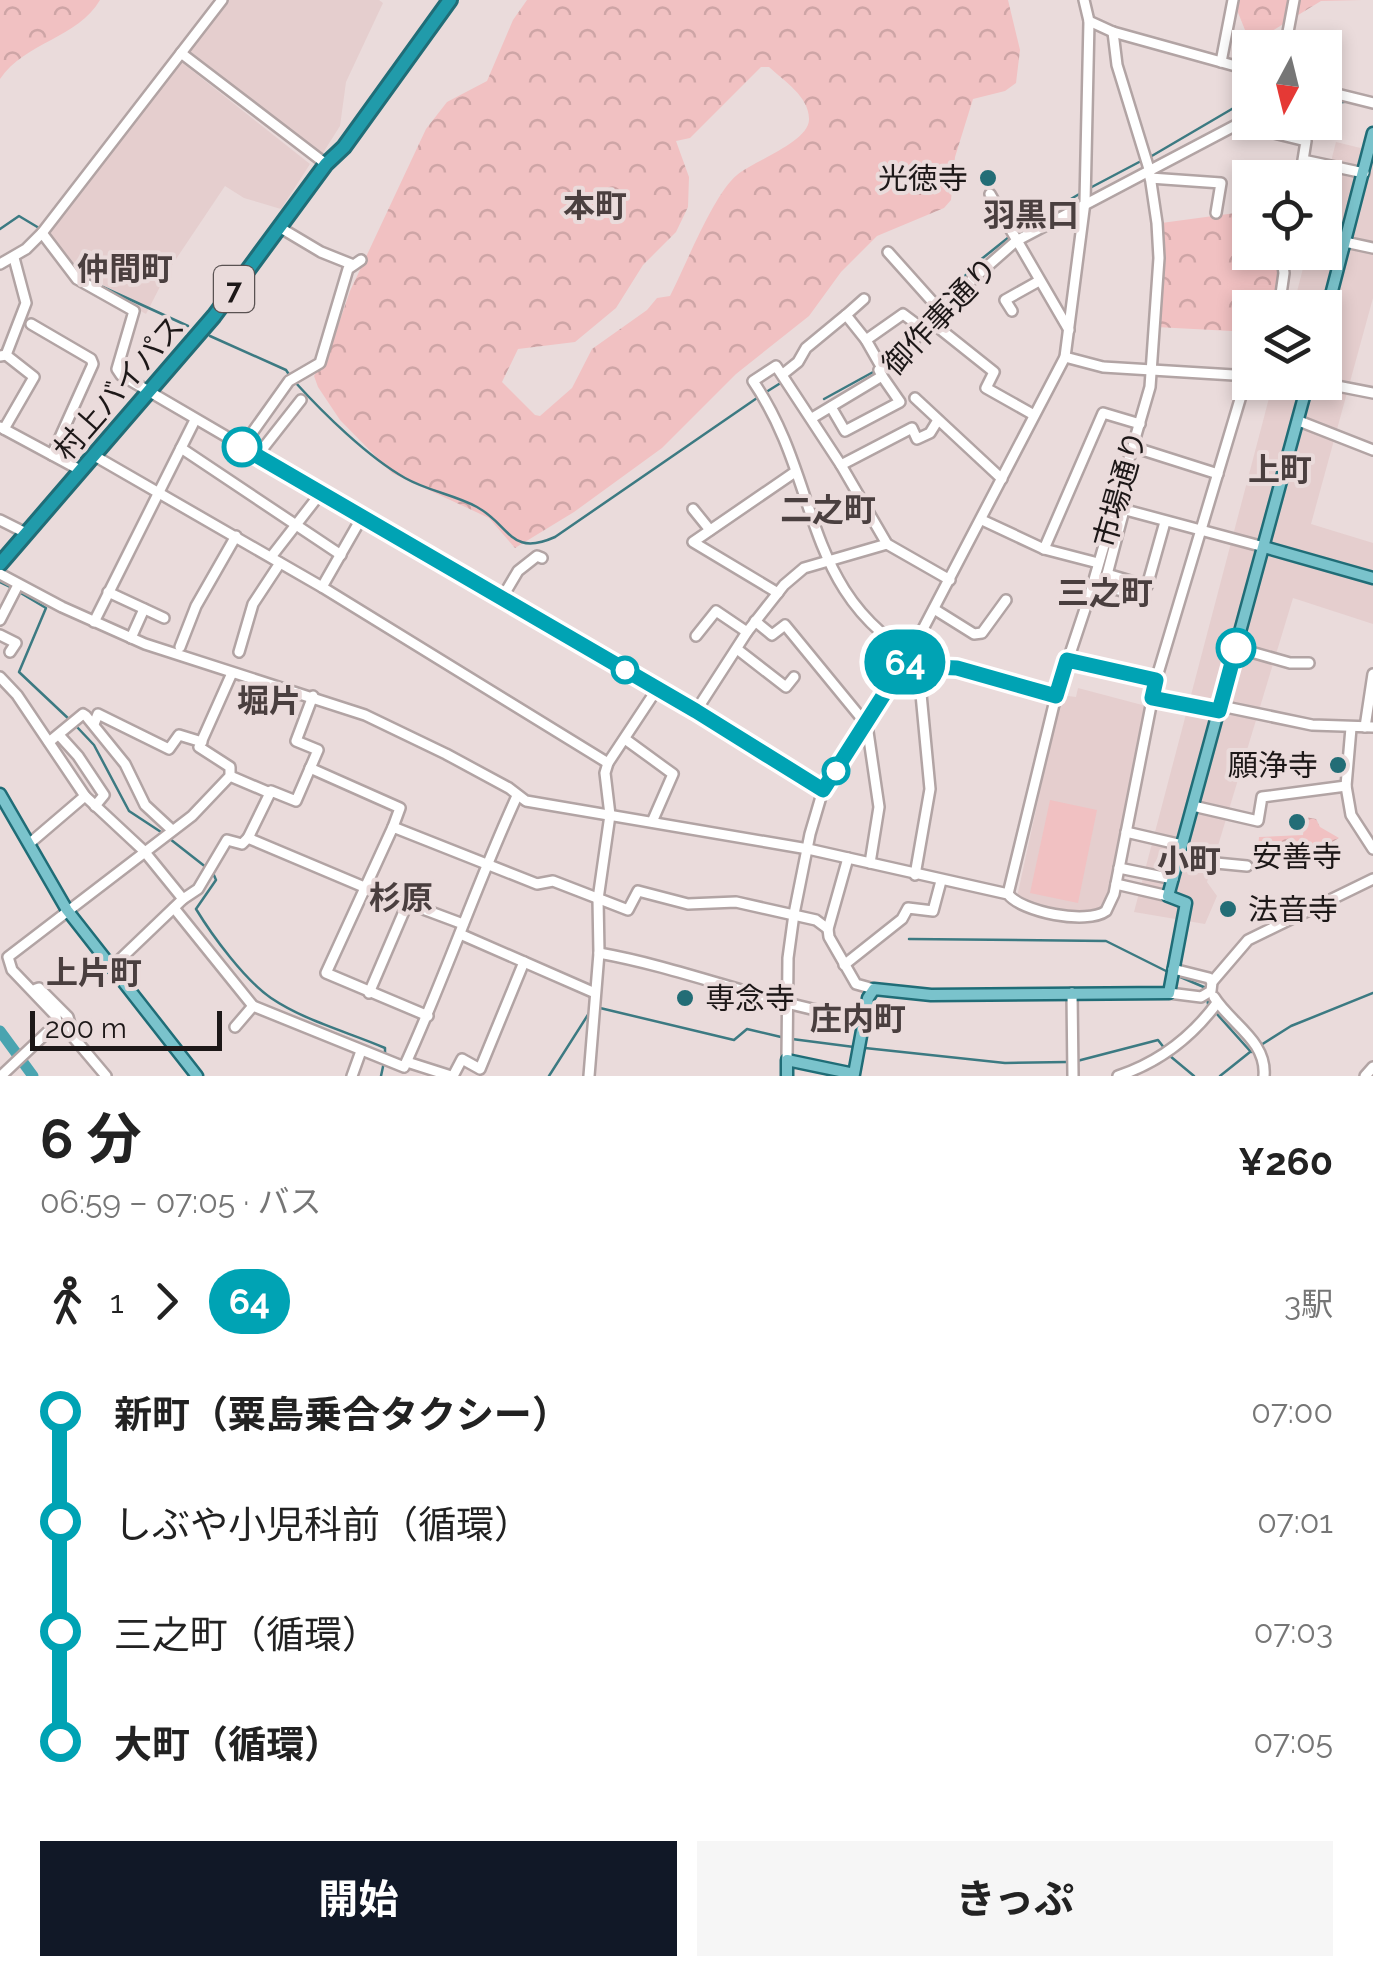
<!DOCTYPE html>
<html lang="ja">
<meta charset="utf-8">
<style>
body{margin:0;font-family:Raleway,"Noto Sans JP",sans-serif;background:#f6f6f6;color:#222;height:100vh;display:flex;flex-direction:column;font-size:38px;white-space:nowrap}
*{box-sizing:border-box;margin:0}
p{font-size:32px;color:#767676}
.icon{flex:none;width:55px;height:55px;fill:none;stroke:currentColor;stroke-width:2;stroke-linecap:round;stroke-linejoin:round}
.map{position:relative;height:1076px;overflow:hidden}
.side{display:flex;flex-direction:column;background:#fff;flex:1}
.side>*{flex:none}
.badge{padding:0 20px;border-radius:32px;font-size:35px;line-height:65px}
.needle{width:65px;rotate:187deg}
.controls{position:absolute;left:1232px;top:30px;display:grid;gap:20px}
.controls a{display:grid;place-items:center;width:110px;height:110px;border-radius:0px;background:#fff;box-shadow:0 5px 15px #0003;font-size:50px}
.scale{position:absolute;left:30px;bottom:25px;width:192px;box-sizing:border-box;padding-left:10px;border:5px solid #1d1818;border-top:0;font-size:28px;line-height:35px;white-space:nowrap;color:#1d1818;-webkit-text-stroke:8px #eadbdb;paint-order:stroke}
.map>.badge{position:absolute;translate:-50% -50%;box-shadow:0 0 0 5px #fff}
.legs{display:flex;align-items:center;gap:15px;height:110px;padding:0 40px;font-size:32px}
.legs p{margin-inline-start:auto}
.head{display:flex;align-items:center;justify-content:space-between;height:170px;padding:0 40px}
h1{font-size:55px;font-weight:700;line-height:75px}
.action{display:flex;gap:20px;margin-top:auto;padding:20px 40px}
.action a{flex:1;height:115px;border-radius:0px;background:#111827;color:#fff;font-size:40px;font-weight:700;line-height:115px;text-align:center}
.action a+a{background:#f6f6f6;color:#222}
ul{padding:0 40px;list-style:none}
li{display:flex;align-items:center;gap:35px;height:110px;font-size:38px}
li i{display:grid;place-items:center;width:15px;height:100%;margin:0 12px;background:currentColor}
li i::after{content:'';width:25px;height:25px;margin:-12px;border:8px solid;border-radius:50%;background:#fff}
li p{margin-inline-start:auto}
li:first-child i{background:linear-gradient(#0000 50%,currentColor 0)}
li:last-child i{background:linear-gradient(currentColor 50%,#0000 0)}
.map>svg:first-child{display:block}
</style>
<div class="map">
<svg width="1373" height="1076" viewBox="0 0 1373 1076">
<defs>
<pattern id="forest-crowns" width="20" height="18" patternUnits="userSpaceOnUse" patternTransform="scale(2.5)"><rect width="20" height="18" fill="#f1c1c2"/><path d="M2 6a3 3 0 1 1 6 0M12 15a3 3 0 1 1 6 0" fill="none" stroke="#cea5a6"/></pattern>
</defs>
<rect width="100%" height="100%" fill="#eadbdb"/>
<!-- built -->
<g fill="#e5cece">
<polygon points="226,0 379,0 383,3 346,82 340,126 321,156 187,49"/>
<polygon points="180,61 310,164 281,209 244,198 225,186 168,271 146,314 79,276 47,235"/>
<polygon points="1336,142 1373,151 1373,298 1311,524 1373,543 1373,624 1293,598 1207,882 1217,896 1205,924 1134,912 1273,383 1325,382 1325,308 1293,307 1307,253 1325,252 1325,185"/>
<polygon points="1078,688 1146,706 1106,903 1090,915 1022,903 1017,897 1061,695 1076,697"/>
</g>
<!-- forest -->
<g fill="url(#forest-crowns)" fill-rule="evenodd">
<path d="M0 0H100C78 38 25 42 0 79Z"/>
<path d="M527 0H1008L1020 50 1016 83 1005 91 973 99 955 157 951 200 944 208 877 236 841 272 809 316 736 374 662 448 574 512 515 548 489 518 392 473 340 420 318 387 314 376 329 352 350 291 426 129 447 102 487 81 513 20ZM761 67H769C784 81 810 97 809 120 808 142 754 161 737 175 714 193 685 267 670 296L657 298 647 310 592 349 572 388 540 416 535 415 502 382 518 349 575 342 616 308 643 265 676 232 688 207 689 177 676 141 690 138Z"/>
<polygon points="1233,0 1362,0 1321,1 1264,36 1247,35"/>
<path d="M1250 211V252L1278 253C1283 270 1279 290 1275 307L1250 308V332L1156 327 1154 224Z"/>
<path d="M1305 817 1316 819 1320 827 1339 838C1306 858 1294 860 1258 850L1259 837 1303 835Z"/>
</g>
<!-- park -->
<polygon fill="#f1c1c2" points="1050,800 1097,810 1078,903 1030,893"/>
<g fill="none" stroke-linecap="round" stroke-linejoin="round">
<!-- stream -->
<g stroke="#3c7a82" stroke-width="2.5">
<polyline points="1325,104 1352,101"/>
<polyline points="1150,157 1237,106 1250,105"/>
<polyline points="1088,189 1143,160"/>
<polyline points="0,229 19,216 39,228"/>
<polyline points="1015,232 1081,193"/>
<polyline points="70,264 94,283 188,326"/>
<polyline points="939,303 979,261 1009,237"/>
<polyline points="921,321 933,309"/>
<polyline points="210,336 286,370 290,376"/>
<polyline points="883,361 916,327"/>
<path d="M295 382C324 414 368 457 405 478 428 491 455 495 477 507 511 526 510 557 555 537L757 398"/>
<polyline points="763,394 779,384"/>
<polyline points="824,399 875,371"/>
<polyline points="0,582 12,588"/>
<polyline points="19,592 46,608 19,672 71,721"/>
<polyline points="77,727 94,745 129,811 164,834"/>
<polyline points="170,839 207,868"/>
<path d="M213 873 216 880 196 909C213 937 245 980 271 998 305 1021 348 1032 385 1048V1054"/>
<polyline points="909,939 1106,941 1170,973"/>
<polyline points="1178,976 1206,988"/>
<polyline points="1207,996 1208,1004 1251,1052"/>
<polyline points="600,1008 734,1040 747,1029 781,1037"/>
<polyline points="792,1039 854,1047"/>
<polyline points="1261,1045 1291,1026 1373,993"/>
<polyline points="865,1048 1005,1063 1067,1062"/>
<polyline points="1170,1056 1194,1076"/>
<polyline points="1077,1061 1158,1040 1165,1049"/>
<polyline points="381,1076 384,1062"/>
<polyline points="549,1076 591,1010"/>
<polyline points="1220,1076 1250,1052"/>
</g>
<!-- river -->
<polyline stroke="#4aa4b0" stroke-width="11" points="0,1031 33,1076"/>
<defs>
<g id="minor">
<polyline points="1084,0 1089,21 1113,32 1250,70"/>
<polyline points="1285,48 1294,0"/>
<polyline points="181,53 326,164"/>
<polyline points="1221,62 1233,0"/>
<polyline points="1325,91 1373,103"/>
<polyline points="1150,178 1221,183 1216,213"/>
<polyline points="990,194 1069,330"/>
<polyline points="279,227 321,252 351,264"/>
<polyline points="42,233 77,279 134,311 117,369 121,375 696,711 823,790"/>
<polyline points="1345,242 1373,248"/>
<polyline points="1325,245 1343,249"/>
<polyline points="888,252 939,309"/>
<polyline points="0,264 26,249 42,233 222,0"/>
<polyline points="1279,308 1284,273 1281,252"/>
<polyline points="1012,311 1005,300 1039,281"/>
<polyline points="846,315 864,299"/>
<polyline points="930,321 994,372 986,388 1034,415"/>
<polyline points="31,324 91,359 93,364 52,455"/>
<polyline points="866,340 882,368"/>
<polyline points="0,356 6,355 26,303 14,258"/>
<polyline points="1065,357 1103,367 1250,376"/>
<polyline points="783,374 798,362 806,348 846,315 866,340 903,314 923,329"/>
<polyline points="1317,382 1373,393"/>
<polyline points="915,398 1002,479"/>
<polyline points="831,407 845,431 900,402 882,376"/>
<polyline points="812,418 882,376 879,370 905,352 939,309 1016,241 1238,124 1306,141 1303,160 1364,173"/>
<polyline points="1299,421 1373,450"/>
<polyline points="0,427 80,470"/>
<polyline points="4,429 34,377 6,355"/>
<polyline points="242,447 289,381 320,363 348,269 361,260"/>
<polyline points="1133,447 1218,474"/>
<polyline points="181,448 341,555"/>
<polyline points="93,455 322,587 608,763"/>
<polyline points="257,456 301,400"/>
<polyline points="841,465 912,428 917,439 930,433 938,420"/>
<polyline points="693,509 710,530"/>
<polyline points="1122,509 1264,547"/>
<polyline points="1124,510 1105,582 1111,588 1133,594 1147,586 1165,522"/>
<polyline points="0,520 26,533"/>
<polyline points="982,520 1044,549 1098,563"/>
<polyline points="1044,549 1103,413 1140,424"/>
<polyline points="271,557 320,494"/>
<path d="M0 574 62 607 145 644 365 715 446 754 509 788 526 801 808 849 1008 894C1021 912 1087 925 1106 911L1114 894 1156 680 1247 376"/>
<polyline points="1107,574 1147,586"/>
<path d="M950 580 887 544 841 465 776 366 753 381C824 485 799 599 930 665 940 670 950 667 960 668 992 673 1025 687 1056 696"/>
<polyline points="322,587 362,517"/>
<polyline points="108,592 164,618"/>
<polyline points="778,593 693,542 795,472"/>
<polyline points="502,598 518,571 537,556 542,558"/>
<polyline points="934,609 974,634 982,633 1006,600"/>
<polyline points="0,620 18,585"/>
<polyline points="755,621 772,635 785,625 867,725 879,807 870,863"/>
<polyline points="94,622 195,420"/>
<polyline points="0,635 16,643 10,652"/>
<polyline points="696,636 716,611 747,632"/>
<polyline points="131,638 144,609"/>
<polyline points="180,647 196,606 236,536"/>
<polyline points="1237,648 1290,663 1309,663"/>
<polyline points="737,649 786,687 794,677"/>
<polyline points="239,652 253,604 280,563"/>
<polyline points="1067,661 1156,680"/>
<polyline points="0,677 17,695 85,796 144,851 183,899"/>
<polyline points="1152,698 1219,711"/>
<polyline points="1221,706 1312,725 1373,727"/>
<polyline points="696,711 747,632 784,585 804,568 887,544"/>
<polyline points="94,724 98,714 169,749 179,735 202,742"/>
<polyline points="1365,727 1373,674"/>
<polyline points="59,735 78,756 104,795 95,806"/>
<polyline points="625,739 673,774 652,822"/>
<polyline points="49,742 83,714 86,716 125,764 145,805 172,830"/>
<polyline points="310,768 400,808 393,827"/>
<polyline points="230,776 270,793"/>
<polyline points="1346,786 1351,815 1373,849"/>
<polyline points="1193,806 1258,821 1262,797 1346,786 1351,728"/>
<polyline points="1126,832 1182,845"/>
<polyline points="248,838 271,791 296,801 318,750 296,741 313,696"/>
<polyline points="30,843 85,796"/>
<polyline points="1179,854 1216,863 1247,866"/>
<polyline points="848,858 828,929 829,937 856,984 874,989"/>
<polyline points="1119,868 1173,879"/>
<polyline points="915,875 930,789 921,694 933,667"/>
<polyline points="1116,884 1168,896"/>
<polyline points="1008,894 1056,696 1089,597 1150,387 1159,258 1157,223 1149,169 1117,65 1113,32"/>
<path d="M174 908 253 1006 404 1067C445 978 476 885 517 796"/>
<polyline points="460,934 595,993"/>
<path d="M599 953C689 969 776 1007 865 1019"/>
<polyline points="844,965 902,919 908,908 933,911 941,881"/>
<polyline points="112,967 183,899 198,889 227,840 242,844 248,838 364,887 463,924"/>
<polyline points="1173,969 1209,978 1212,982"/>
<polyline points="36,989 39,988 68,1017 74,1038 106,1076"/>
<polyline points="369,993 408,902"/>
<polyline points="1072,993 1073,1076"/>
<polyline points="1169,993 1201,997 1211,991 1212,982 1248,940 1373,879"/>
<path d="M1214 997C1231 1024 1267 1041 1264 1076"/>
<polyline points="428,1016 326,973 393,827 537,884 553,881 628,910 638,891 688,904 736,902 816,920 828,929"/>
<polyline points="235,1027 253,1006"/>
<polyline points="787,1060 788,958 794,914 810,834 823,790 911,652 1065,357 1085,202 1089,21"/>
<polyline points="407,1062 451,1076"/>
<polyline points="1,1076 57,1023 56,1016 12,970 8,957 192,816 230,776 230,767 199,747 232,673"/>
<polyline points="352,1076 361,1051"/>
<polyline points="453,1076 462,1059 480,1069 524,962"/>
<polyline points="589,1076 599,953 598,899 610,815 605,773 608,763 657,689"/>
<path d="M1118 1076C1160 1062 1191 1038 1217 1003"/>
<polyline points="1365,1076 1373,1067"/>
</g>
<g id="major">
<polyline points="1325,318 1373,133"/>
<polyline points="1264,547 1373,578"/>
<polyline points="0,794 67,910 197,1076"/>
<polyline points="787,1076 787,1060 854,1074 868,998 874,989 931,995 1169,993 1186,903 1168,896 1308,382"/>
</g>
<polyline id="highway" points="0,564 214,316 326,164 344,147 450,0"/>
</defs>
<!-- minor casing -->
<use href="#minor" stroke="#b2a4a4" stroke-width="14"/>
<!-- major casing -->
<use href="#major" stroke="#206d77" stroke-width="15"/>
<!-- highway casing -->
<use href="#highway" stroke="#206d77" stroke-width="18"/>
<!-- minor -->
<use href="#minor" stroke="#fff" stroke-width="9"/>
<!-- major -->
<use href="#major" stroke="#7ac3cc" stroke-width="10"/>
<!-- highway -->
<use href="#highway" stroke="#219baa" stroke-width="12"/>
</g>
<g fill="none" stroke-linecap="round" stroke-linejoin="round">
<defs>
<polyline id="line-1" points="242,447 696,711 823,790 911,652 933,667 957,668 1056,696 1067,660 1156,680 1152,698 1219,711 1236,648"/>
</defs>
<!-- line-1 casing -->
<use href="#line-1" stroke="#fff" stroke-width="22"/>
<!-- line-1 -->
<use href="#line-1" stroke="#00a3b4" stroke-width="15"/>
</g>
<!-- markers -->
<g fill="#236d76" stroke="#eadbdb" stroke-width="4">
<circle cx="988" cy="178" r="10"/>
<circle cx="1338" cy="765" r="10"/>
<circle cx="1297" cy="822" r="10"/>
<circle cx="1228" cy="909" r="10"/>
<circle cx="685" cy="998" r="10"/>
</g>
<g fill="#fff" stroke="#00a3b4" stroke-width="5">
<circle cx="242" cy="447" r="18"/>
<circle cx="1236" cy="648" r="18"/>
<circle cx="625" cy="670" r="12"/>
<circle cx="836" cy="771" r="12"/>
</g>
<g text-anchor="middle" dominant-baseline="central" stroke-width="8" stroke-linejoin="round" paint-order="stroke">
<!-- shield labels -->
<rect fill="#eadbdb" stroke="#5a5252" stroke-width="2.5" x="214" y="266" width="40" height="46" rx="8"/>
<g font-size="28" font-weight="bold" fill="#1d1818">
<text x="234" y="289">7</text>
</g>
<!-- poi labels -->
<g font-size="30" fill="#1d1818" stroke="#eadbdb" text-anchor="end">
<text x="968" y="178">光徳寺</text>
<text x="1318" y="765">願浄寺</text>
<text x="1297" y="856" text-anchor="middle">安善寺</text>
<text x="1248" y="909" text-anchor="start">法音寺</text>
<text x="705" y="998" text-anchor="start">専念寺</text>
</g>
<!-- street labels -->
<g font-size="30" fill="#1d1818" stroke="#eadbdb">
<text transform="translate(940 316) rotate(-46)">御作事通り</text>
<text transform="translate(119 388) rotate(-49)">村上バイパス</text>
<text transform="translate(1120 489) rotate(-74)">市場通り</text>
</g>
<!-- neighbourhood labels -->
<g font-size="32" font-weight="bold" fill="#4a3f3f" stroke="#eadbdb">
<text x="595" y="205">本町</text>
<text x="1031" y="214">羽黒口</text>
<text x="125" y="268">仲間町</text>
<text x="1280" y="469">上町</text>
<text x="828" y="509">二之町</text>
<text x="1105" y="592">三之町</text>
<text x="269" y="700">堀片</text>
<text x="1189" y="860">小町</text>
<text x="401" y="897">杉原</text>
<text x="94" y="972">上片町</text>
<text x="858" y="1018">庄内町</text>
</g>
</g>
</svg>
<div class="controls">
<a><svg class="needle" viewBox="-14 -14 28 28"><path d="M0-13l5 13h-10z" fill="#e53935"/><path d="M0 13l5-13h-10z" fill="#767676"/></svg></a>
<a><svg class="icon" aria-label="locate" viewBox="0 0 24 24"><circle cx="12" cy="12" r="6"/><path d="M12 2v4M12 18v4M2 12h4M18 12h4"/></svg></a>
<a><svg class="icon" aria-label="layers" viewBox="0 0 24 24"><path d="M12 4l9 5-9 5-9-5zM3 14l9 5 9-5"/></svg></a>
</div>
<div class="scale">200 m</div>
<b class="badge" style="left:905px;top:662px;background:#00a3b4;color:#fff">64</b>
</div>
<section class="side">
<div class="head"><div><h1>6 分</h1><p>06:59 – 07:05 · バス</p></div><b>¥260</b></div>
<div class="legs"><svg class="icon" aria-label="walk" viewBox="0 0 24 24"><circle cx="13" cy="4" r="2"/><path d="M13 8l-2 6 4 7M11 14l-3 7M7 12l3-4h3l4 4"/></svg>1<svg class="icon" aria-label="forward" viewBox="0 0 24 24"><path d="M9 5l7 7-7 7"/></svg><b class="badge" style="background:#00a3b4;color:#fff">64</b><p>3駅</p></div>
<ul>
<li><i style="color:#00a3b4"></i><b>新町（粟島乗合タクシー）</b><p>07:00</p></li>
<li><i style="color:#00a3b4"></i><span>しぶや小児科前（循環）</span><p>07:01</p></li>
<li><i style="color:#00a3b4"></i><span>三之町（循環）</span><p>07:03</p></li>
<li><i style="color:#00a3b4"></i><b>大町（循環）</b><p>07:05</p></li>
</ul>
<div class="action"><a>開始</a><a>きっぷ</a></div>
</section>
